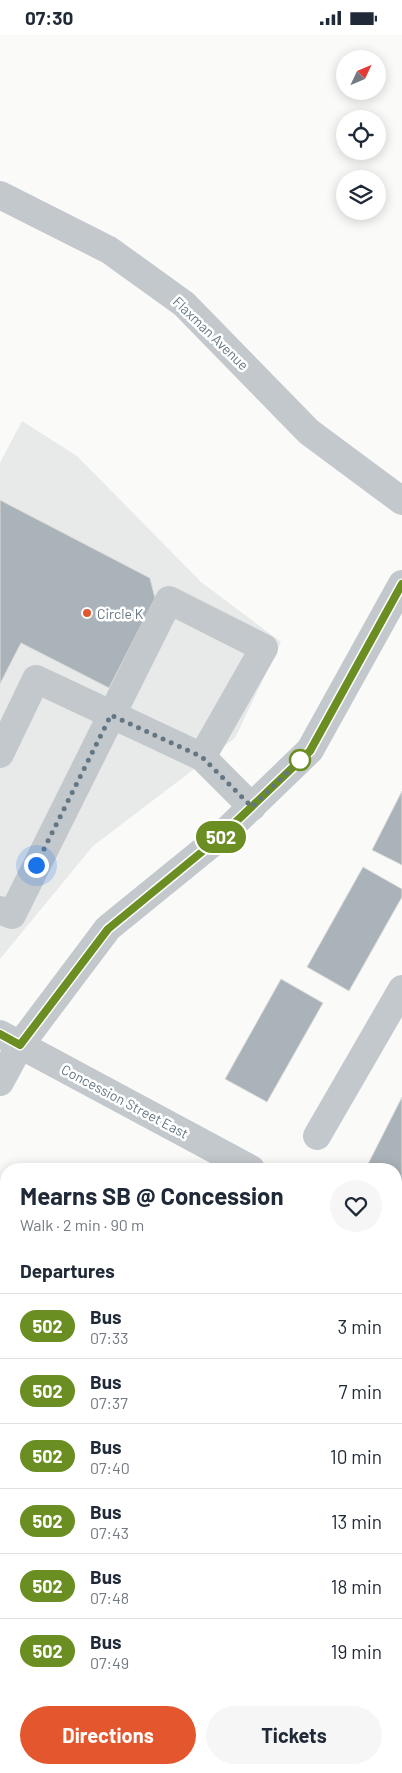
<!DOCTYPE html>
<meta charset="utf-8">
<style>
body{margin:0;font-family:Barlow,sans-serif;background:#f6f6f7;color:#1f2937;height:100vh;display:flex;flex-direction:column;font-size:19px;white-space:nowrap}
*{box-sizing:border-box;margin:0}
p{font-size:16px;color:#747a83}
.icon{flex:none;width:28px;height:28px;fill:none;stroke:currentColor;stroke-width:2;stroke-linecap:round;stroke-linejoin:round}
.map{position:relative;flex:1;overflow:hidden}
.details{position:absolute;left:0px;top:1128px;width:402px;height:611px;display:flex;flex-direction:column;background:#fff;border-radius:20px 20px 0 0;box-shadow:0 2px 12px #0003}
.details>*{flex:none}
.badge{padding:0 10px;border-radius:16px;font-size:18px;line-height:32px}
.needle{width:32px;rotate:46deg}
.controls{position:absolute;left:336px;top:15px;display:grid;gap:10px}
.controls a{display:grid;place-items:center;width:50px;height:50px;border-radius:50%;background:#fff;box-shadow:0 2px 12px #0003;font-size:25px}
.you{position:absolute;width:25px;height:25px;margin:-12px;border:4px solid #fff;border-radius:50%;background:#1a73e8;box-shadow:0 0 0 8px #1a73e833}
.map>.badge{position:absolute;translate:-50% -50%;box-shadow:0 0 0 2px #fff}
h2{padding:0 20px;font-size:19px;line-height:45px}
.round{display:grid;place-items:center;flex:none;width:52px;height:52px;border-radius:26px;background:#f6f6f7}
.summary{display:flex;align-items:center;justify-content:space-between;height:85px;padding:0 20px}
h1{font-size:24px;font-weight:700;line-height:38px}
.action{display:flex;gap:10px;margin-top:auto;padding:10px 20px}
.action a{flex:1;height:58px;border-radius:30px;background:#e4572e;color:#fff;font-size:20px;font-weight:700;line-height:58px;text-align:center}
.action a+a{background:#f6f6f7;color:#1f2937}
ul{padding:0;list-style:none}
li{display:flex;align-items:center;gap:15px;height:65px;padding:0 20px;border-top:1px solid #e0e1e3}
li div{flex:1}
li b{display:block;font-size:19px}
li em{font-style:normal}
li .badge{min-width:55px;font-weight:700;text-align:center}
.status{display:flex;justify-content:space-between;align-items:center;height:35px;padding:0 25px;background:#fff;direction:ltr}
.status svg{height:14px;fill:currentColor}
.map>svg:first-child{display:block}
</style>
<div class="status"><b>07:30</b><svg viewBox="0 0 49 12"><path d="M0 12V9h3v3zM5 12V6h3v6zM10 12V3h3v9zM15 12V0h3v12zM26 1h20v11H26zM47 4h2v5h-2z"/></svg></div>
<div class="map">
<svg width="402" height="1738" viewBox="0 0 402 1738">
<rect width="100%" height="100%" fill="#fafaf8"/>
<!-- built -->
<polygon fill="#e8e9e9" points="22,386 77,421 201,547 281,607 235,703 93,811 0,924 0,428"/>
<!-- building -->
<g fill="#aab3b9" stroke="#dcdcda">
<polygon points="0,465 150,543 155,563 109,653 21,608 0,649"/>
<polygon points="402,756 402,830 372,815"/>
<polygon points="363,832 402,854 402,862 349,956 307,932"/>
<polygon points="281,944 323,968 267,1067 225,1044"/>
<polygon points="402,1062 402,1146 396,1144 396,1134 377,1134 368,1129"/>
<polygon points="0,1240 6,1244 6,1284 0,1280"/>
<polygon points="0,1299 6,1303 6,1379 3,1385 0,1384"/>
<polygon points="402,1323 402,1359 396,1356 396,1333"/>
<polygon points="0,1408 6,1414 6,1475 0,1468"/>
<polygon points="396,1528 402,1531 402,1583 396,1594"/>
<polygon points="402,1583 402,1617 396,1614 396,1594"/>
<polygon points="29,1732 34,1732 45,1738 26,1738"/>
<polygon points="54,1732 116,1732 113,1738 64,1738"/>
<polygon points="171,1732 212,1732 209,1738 173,1738 169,1736"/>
<polygon points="212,1732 252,1732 249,1738 209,1738"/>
<polygon points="261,1732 299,1732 296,1738 258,1738"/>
<polygon points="299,1732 331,1732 337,1736 336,1738 296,1738"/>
</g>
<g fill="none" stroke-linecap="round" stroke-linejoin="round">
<!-- minor -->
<g stroke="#c3c8cc" stroke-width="28">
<polyline points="0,160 109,215 184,269 309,397 402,466"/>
<polyline points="0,719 36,644 202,722 264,613 169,565 12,880 0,875"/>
<polyline points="202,722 252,772"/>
<polyline points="0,999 251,1134"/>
<polyline points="0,1047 20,1010 108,893 220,802 310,715 402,549"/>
<polyline points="317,1101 402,954"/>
<polyline points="396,1212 402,1215"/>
<polyline points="0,1673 6,1662"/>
<polyline points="396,1694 402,1697"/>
</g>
</g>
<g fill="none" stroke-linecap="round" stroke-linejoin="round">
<defs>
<polyline id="line" points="0,999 20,1010 108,894 220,802 310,716 402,549"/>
</defs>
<!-- line casing -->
<use href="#line" stroke="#fff" stroke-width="11"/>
<!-- line -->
<use href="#line" stroke="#6b8e23" stroke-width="8"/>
<!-- walk -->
<polyline stroke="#657683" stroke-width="5" stroke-dasharray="0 9" points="36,830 111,680 202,722 252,772 300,725"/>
</g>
<!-- markers -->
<circle fill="#e4572e" stroke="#fff" stroke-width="2" cx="87" cy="578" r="5"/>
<circle fill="#fff" stroke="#6b8e23" stroke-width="2.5" cx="300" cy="725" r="10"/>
<g text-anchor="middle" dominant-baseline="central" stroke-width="5" stroke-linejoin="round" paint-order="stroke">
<!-- street labels -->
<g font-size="14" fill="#657683" stroke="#fff">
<text transform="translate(211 298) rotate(44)">Flaxman Avenue</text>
<text transform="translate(125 1066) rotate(28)">Concession Street East</text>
</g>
<!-- poi labels -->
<g font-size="14" fill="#657683" stroke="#fff" text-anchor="start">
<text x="97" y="578">Circle K</text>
</g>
</g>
</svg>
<div class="controls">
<a><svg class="needle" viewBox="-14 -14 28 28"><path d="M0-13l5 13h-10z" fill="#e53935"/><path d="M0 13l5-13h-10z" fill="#747a83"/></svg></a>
<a><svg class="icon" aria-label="locate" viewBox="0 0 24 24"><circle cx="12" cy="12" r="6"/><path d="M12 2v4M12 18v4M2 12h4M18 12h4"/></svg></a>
<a><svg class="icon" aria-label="layers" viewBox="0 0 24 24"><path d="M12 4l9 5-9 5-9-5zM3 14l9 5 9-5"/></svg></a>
</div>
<div class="you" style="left:36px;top:830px"></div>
<b class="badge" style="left:221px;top:802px;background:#6b8e23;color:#fff">502</b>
<section class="details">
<div class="summary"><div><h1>Mearns SB @ Concession</h1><p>Walk · 2 min · 90 m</p></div><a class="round"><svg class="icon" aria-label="heart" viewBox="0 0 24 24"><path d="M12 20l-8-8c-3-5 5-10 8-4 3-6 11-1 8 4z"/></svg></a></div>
<h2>Departures</h2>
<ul>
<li><span class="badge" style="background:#6b8e23;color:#fff">502</span><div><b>Bus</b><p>07:33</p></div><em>3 min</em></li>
<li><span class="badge" style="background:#6b8e23;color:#fff">502</span><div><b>Bus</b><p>07:37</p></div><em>7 min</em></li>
<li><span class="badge" style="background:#6b8e23;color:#fff">502</span><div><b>Bus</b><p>07:40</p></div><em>10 min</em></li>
<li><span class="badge" style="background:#6b8e23;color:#fff">502</span><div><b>Bus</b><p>07:43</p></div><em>13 min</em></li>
<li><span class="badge" style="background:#6b8e23;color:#fff">502</span><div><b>Bus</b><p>07:48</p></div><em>18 min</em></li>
<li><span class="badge" style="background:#6b8e23;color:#fff">502</span><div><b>Bus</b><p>07:49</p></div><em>19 min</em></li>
</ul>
<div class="action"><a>Directions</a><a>Tickets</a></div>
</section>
</div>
